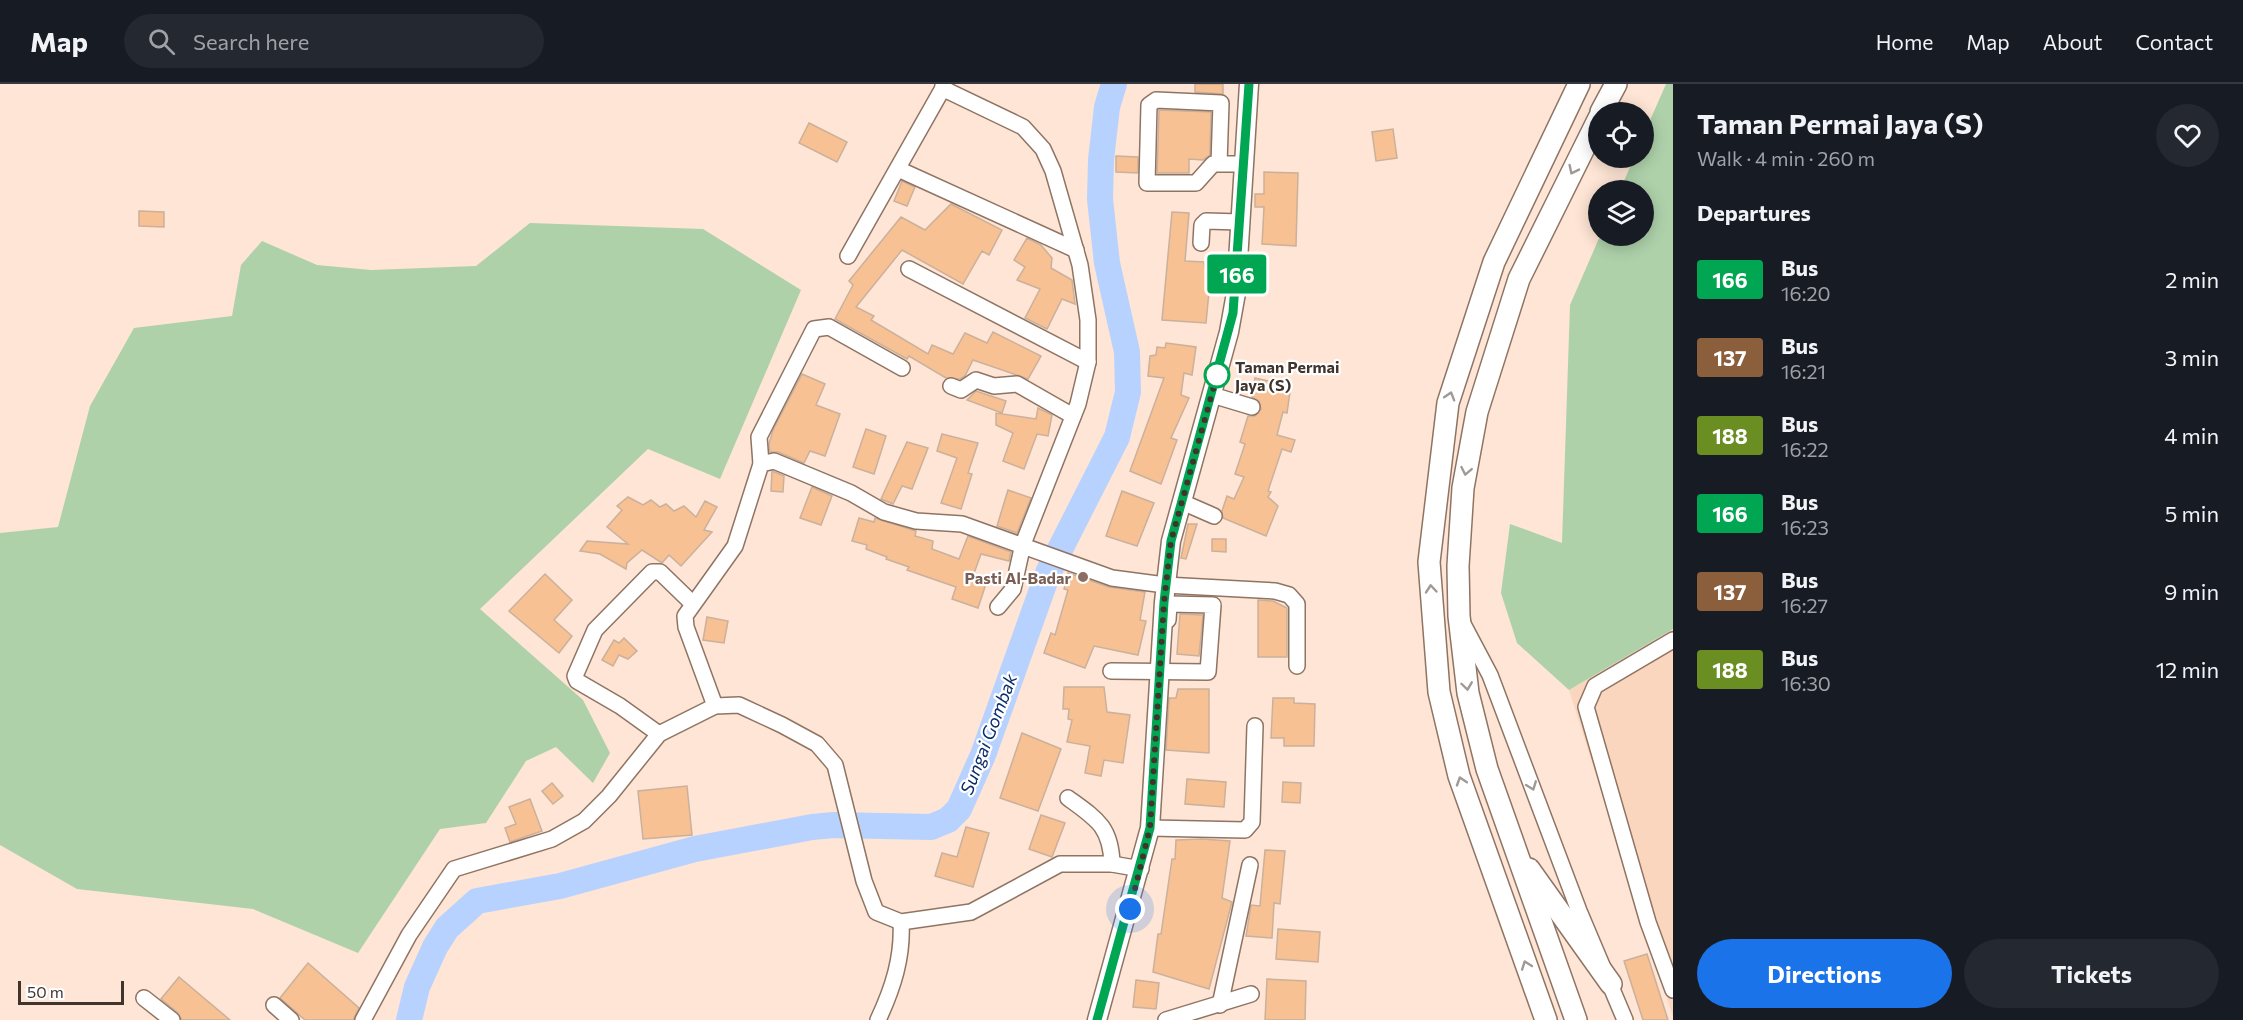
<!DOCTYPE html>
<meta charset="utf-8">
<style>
body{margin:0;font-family:Commissioner,sans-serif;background:#242831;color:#f1f3f6;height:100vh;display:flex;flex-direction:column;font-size:22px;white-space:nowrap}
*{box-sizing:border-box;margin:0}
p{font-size:20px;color:#9ea1a6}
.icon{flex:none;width:33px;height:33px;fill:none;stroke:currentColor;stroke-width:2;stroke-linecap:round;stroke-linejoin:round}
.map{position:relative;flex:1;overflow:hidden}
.side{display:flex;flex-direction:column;background:#171b24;width:570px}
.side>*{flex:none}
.badge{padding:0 12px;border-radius:4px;font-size:21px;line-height:39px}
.controls{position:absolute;left:1588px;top:18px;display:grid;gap:12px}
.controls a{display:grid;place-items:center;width:66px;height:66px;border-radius:50%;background:#171b24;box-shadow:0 3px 15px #0003;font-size:30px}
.scale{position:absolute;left:18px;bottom:15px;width:106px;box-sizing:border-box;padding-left:6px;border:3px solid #40342d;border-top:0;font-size:16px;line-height:21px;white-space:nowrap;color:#40342d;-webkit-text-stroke:4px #fff;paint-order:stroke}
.you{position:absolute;width:30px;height:30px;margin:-15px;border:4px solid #fff;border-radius:50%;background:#1a73e8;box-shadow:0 0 0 9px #1a73e833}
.map>.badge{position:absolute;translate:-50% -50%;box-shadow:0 0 0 3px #fff}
h2{padding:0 24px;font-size:22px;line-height:54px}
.round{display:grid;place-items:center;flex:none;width:63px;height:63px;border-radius:32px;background:#242831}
.overview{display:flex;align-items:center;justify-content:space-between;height:102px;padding:0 24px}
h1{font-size:28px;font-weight:700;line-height:45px}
.primary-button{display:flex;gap:12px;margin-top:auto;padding:12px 24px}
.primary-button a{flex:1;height:69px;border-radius:36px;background:#1a73e8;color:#fff;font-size:24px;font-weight:700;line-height:69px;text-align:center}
.primary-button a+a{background:#242831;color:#f1f3f6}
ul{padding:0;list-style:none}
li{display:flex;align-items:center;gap:18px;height:78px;padding:0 24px}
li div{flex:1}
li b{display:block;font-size:22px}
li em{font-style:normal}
li .badge{min-width:66px;font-weight:700;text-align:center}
header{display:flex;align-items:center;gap:36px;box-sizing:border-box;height:84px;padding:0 30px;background:#171b24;border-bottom:2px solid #363941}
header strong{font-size:28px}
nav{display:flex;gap:33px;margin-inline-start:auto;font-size:21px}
.search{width:420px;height:54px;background:#242831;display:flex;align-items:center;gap:15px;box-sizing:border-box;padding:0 21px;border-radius:33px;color:#9ea1a6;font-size:22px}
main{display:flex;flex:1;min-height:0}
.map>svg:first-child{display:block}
</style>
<header>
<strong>Map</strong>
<div class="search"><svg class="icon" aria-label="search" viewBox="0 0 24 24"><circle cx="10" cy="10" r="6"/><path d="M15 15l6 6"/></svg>Search here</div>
<nav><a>Home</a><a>Map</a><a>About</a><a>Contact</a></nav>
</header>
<main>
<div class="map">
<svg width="1673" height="936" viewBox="0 0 1673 936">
<rect width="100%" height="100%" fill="#fee5d5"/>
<!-- built -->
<polygon fill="#fbd6be" points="1673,545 1673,933 1569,606"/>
<!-- green -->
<g fill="#aed1aa">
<polygon points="1666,0 1673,0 1673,545 1569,606 1517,559 1501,509 1510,440 1562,459 1570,221 1600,152 1644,152 1644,106 1620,106 1634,74 1644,74 1644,50"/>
<polygon points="530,139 703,145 801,206 720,395 648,365 480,525 583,616 610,669 593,699 556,663 526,677 486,739 440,745 358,869 253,825 77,805 0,761 0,449 58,443 90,322 134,244 232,232 241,181 262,157 317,181 371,186 476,182"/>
</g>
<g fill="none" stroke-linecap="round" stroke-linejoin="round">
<!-- river -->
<polyline stroke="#b8d2ff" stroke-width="26" points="409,936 417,903 435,863 447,844 477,817 560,802 695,765 812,743 834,741 931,743 948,736 959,725 983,671 1048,489 1117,353 1128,308 1127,268 1107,179 1100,115 1101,76 1107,23 1114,0"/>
</g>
<!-- building -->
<g fill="#f7c194" stroke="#cbb09b" stroke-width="1.5">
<polygon points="1195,0 1223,0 1223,10 1195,8"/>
<polygon points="1159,26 1211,28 1210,71 1203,76 1189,75 1189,89 1157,89"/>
<polygon points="809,39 847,58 837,78 799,59"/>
<polygon points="1393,45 1397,74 1376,77 1372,48"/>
<polygon points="1116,72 1138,73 1138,89 1116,88"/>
<polygon points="1264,88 1298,89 1296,162 1262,160 1264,123 1255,123 1255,110 1264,110"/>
<polygon points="902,97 915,103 907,122 894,117"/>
<polygon points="951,120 1002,146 989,171 982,167 963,200 902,166 856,223 874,232 871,236 928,270 932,261 953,270 965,249 987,259 993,248 1041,272 1028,295 973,276 965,292 960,295 946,294 909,272 907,275 835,235 853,201 849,197 901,133 925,146"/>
<polygon points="139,127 164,128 164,143 139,142"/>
<polygon points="1172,128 1189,129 1185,177 1204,178 1205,185 1211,187 1206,239 1162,236"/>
<polygon points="1027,154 1041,161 1052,174 1051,184 1072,196 1075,220 1062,215 1047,245 1025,234 1040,205 1017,196 1025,183 1014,176"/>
<polygon points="1166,259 1196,263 1192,291 1184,289 1181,311 1189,314 1171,354 1177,356 1161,400 1130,387 1164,294 1148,292 1150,272 1156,271 1157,263 1165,264"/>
<polygon points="802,290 825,300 816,321 840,330 825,372 810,367 804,379 778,368 770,368 769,360 773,346"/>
<polygon points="1255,294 1273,298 1272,305 1290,308 1287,329 1283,328 1277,351 1295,356 1291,368 1282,365 1268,407 1271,408 1268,413 1278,422 1266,452 1223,434 1222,427 1227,412 1234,415 1244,393 1235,390 1245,360 1240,358 1248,332 1255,332 1261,325 1259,317 1252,313"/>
<polygon points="976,307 1006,317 1002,329 967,316"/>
<polygon points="1038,324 1052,331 1048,352 1037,350 1024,385 1003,377 1013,349 996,341 996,329 1036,335"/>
<polygon points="866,345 886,352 874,390 853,383"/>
<polygon points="942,350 978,359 968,389 972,390 961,425 941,419 957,374 937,367"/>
<polygon points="907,358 928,364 912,405 902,402 893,420 881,415"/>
<polygon points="772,387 784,392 783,408 771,407"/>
<polygon points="812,403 832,412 821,441 800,434"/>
<polygon points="1008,406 1031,414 1017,449 997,442"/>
<polygon points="1122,407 1154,419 1137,462 1106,452"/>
<polygon points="628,413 643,421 651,416 660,423 666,420 674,427 684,422 696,433 705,417 717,423 704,446 712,448 681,482 669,471 662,479 642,466 627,479 626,485 600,470 580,467 587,457 628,460 607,443 622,426 617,422"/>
<polygon points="859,434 874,438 875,434 916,447 915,452 933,457 932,465 959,475 968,452 1011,468 1009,477 981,470 972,495 986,500 978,524 952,515 956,503 907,486 909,483 886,475 887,473 866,465 867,461 852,457"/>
<polygon points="1188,440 1197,440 1186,475 1181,474"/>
<polygon points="1212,455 1226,455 1226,468 1212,467"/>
<polygon points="1068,489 1109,503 1145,508 1140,536 1146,537 1138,571 1094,562 1085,584 1044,569 1051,549 1055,551 1068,506 1064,505"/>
<polygon points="545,490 572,516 554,536 572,552 559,569 509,527"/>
<polygon points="1258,516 1273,517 1287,524 1287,573 1258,573"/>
<polygon points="1180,530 1203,531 1199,572 1177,570"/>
<polygon points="707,533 728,537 724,559 703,556"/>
<polygon points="624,554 637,567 628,575 619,571 613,582 602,576 614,556 619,559"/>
<polygon points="1064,603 1104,603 1107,628 1130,631 1123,679 1104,676 1101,692 1085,689 1090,662 1067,658 1072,636 1068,635 1069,625 1063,625"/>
<polygon points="1178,605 1209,605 1209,669 1166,666 1169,614 1176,614"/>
<polygon points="1273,614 1294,614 1294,619 1315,620 1314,662 1284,662 1284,654 1271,654"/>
<polygon points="1022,649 1061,665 1038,727 1000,714"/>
<polygon points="1187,695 1226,698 1224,723 1185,720"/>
<polygon points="1283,698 1301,699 1300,719 1282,718"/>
<polygon points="552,699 563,712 553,720 542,707"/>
<polygon points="687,702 692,751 643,755 638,707"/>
<polygon points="530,715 542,747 510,758 505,744 516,740 509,723"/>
<polygon points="1041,731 1065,739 1052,773 1029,765"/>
<polygon points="966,743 989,749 973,803 935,792 942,769 957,773"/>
<polygon points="1202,755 1230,757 1222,814 1232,818 1209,905 1153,888 1158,850 1161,850 1172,775 1175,775 1176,756"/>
<polygon points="1265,766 1285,767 1280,820 1274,819 1272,854 1246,852 1251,821 1260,822"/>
<polygon points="1278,845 1320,848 1318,878 1276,875"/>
<polygon points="1647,870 1668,936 1643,936 1624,877"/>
<polygon points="308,879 359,924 353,936 305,936 280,914"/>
<polygon points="179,893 230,936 182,936 178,929 161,915"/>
<polygon points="1267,895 1306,897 1305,936 1265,936"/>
<polygon points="1136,896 1159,899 1156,925 1133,923"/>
</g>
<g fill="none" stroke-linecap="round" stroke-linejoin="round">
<defs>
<g id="minor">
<polyline points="943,0 943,4 950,8 1023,43 1043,65 1053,87 1080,181 1088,236 1088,278 1078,320 1023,460 1013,505 998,523"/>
<polyline points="1219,80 1221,19 1156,16 1149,21 1147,99 1196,99 1213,80 1243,80"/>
<polyline points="898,85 1076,166"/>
<polyline points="1201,159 1202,141 1206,137 1240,138"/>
<polyline points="848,172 943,4"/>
<polyline points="909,185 1088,278"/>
<polyline points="951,302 961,306 976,296 994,302 1017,300 1073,332"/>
<polyline points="1212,311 1252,323"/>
<polyline points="761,380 759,353 814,245 829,243 902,284"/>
<polyline points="1182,418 1214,432"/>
<polyline points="1463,540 1490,591 1579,827 1625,936"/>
<polyline points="1673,556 1595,602 1586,623 1648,838 1673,906"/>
<polyline points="1111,587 1208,588 1213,521 1169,520 1168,536"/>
<polyline points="715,622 686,543 685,532 735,462 761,380 774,377 851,409 884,428 916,437 962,440 1112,494 1165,501 1275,507 1289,511 1297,520 1297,582"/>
<polyline points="659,650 620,622 577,597 575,592 595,546 652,488 660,488 692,519"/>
<path d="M1068 714C1097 735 1111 743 1112 780"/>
<polyline points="1150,744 1245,746 1252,738 1255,642"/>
<polyline points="144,914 172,936"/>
<polyline points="274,921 291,936"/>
<polyline points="1220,921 1250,781"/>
<polyline points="363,936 409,851 454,785 552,755 584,737 609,712 659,650 715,622 739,621 782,641 817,660 835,681 864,797 876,828 901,838 971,828 1060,780 1112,780 1141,785"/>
<path d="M878 936C893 904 903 873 901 838"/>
<polyline points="1166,936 1251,910"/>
</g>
<polyline id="major" points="1097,936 1150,744 1164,518 1171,457 1229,248 1236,209 1249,0"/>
<g id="highway">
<polyline points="1601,28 1616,0"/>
<polyline points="1529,785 1611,900"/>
<polyline points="1546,936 1459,692 1439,608 1429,478 1448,319 1494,178 1579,0"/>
<polyline points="1576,936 1487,685 1468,609 1459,532 1458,482 1463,404 1477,328 1519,195 1599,34"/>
</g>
</defs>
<!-- minor casing -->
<use href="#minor" stroke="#8f7463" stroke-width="18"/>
<!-- major casing -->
<use href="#major" stroke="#8f7463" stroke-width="21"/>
<!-- highway casing -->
<use href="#highway" stroke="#8f7463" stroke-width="24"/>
<!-- minor -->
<use href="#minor" stroke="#fff" stroke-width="15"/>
<!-- major -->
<use href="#major" stroke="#fff" stroke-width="18"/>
<!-- highway -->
<use href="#highway" stroke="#fff" stroke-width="21"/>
</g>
<!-- one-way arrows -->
<defs><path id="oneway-chevron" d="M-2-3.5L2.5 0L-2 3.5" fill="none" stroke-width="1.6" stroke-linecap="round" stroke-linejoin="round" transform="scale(1.5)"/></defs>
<g stroke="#a09a96">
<use href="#oneway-chevron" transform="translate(1573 86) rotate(116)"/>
<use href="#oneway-chevron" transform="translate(1450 312) rotate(-73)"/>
<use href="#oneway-chevron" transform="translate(1466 387) rotate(101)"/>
<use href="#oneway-chevron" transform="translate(1431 505) rotate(-95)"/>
<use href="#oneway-chevron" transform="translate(1467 602) rotate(82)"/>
<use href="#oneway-chevron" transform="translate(1461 697) rotate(-108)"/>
<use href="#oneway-chevron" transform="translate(1532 702) rotate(69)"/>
<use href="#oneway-chevron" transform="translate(1526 881) rotate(-110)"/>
</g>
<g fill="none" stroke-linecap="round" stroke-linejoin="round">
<defs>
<polyline id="line" points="1097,936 1150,744 1164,518 1171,457 1233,229 1249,0"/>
</defs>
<!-- line casing -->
<use href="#line" stroke="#fff" stroke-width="14"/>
<!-- line -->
<use href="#line" stroke="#00a651" stroke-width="9"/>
<!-- walk -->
<polyline stroke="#40342d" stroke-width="6" stroke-dasharray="0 10.8" points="1130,825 1150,744 1164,518 1171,457 1218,288 1217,291"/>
</g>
<!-- markers -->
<circle fill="#fff" stroke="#00a651" stroke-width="3" cx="1217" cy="291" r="12"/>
<circle fill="#8d6e63" stroke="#fff" stroke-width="2" cx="1083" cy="493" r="6"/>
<g text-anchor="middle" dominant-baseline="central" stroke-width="4.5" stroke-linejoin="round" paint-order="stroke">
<!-- stop labels -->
<g font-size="16" font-weight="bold" fill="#40342d" stroke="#fff" text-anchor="start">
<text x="1235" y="282">Taman Permai<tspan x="1235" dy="18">Jaya (S)</tspan></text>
</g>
<!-- education labels -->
<g font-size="16" font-weight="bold" fill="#785e54" stroke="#fff" text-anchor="end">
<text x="1071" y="493">Pasti Al-Badar</text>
</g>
<!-- water labels -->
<g font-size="18" font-style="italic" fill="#092c6a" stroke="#fff">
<text transform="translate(988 650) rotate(-69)">Sungai Gombak</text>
</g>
</g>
</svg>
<div class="controls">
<a><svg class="icon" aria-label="locate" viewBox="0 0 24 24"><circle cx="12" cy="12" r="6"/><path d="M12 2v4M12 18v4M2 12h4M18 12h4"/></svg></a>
<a><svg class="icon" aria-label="layers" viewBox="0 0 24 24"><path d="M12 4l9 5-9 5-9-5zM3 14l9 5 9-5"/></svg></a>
</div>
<div class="scale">50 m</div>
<div class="you" style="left:1130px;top:825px"></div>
<b class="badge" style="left:1237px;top:190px;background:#00a651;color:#fff">166</b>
</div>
<section class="side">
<div class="overview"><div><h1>Taman Permai Jaya (S)</h1><p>Walk · 4 min · 260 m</p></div><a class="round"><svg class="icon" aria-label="heart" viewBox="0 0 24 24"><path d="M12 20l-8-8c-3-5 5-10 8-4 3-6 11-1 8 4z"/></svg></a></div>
<h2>Departures</h2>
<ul>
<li><span class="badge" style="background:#00a651;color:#fff">166</span><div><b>Bus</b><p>16:20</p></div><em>2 min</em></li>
<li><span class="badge" style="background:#8b5e3c;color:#fff">137</span><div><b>Bus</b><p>16:21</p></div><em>3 min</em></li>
<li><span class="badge" style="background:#6b8e23;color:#fff">188</span><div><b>Bus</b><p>16:22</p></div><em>4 min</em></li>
<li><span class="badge" style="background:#00a651;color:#fff">166</span><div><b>Bus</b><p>16:23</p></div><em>5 min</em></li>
<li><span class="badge" style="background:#8b5e3c;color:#fff">137</span><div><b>Bus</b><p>16:27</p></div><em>9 min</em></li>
<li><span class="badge" style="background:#6b8e23;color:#fff">188</span><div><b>Bus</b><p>16:30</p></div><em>12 min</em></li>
</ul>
<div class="primary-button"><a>Directions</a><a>Tickets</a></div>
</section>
</main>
